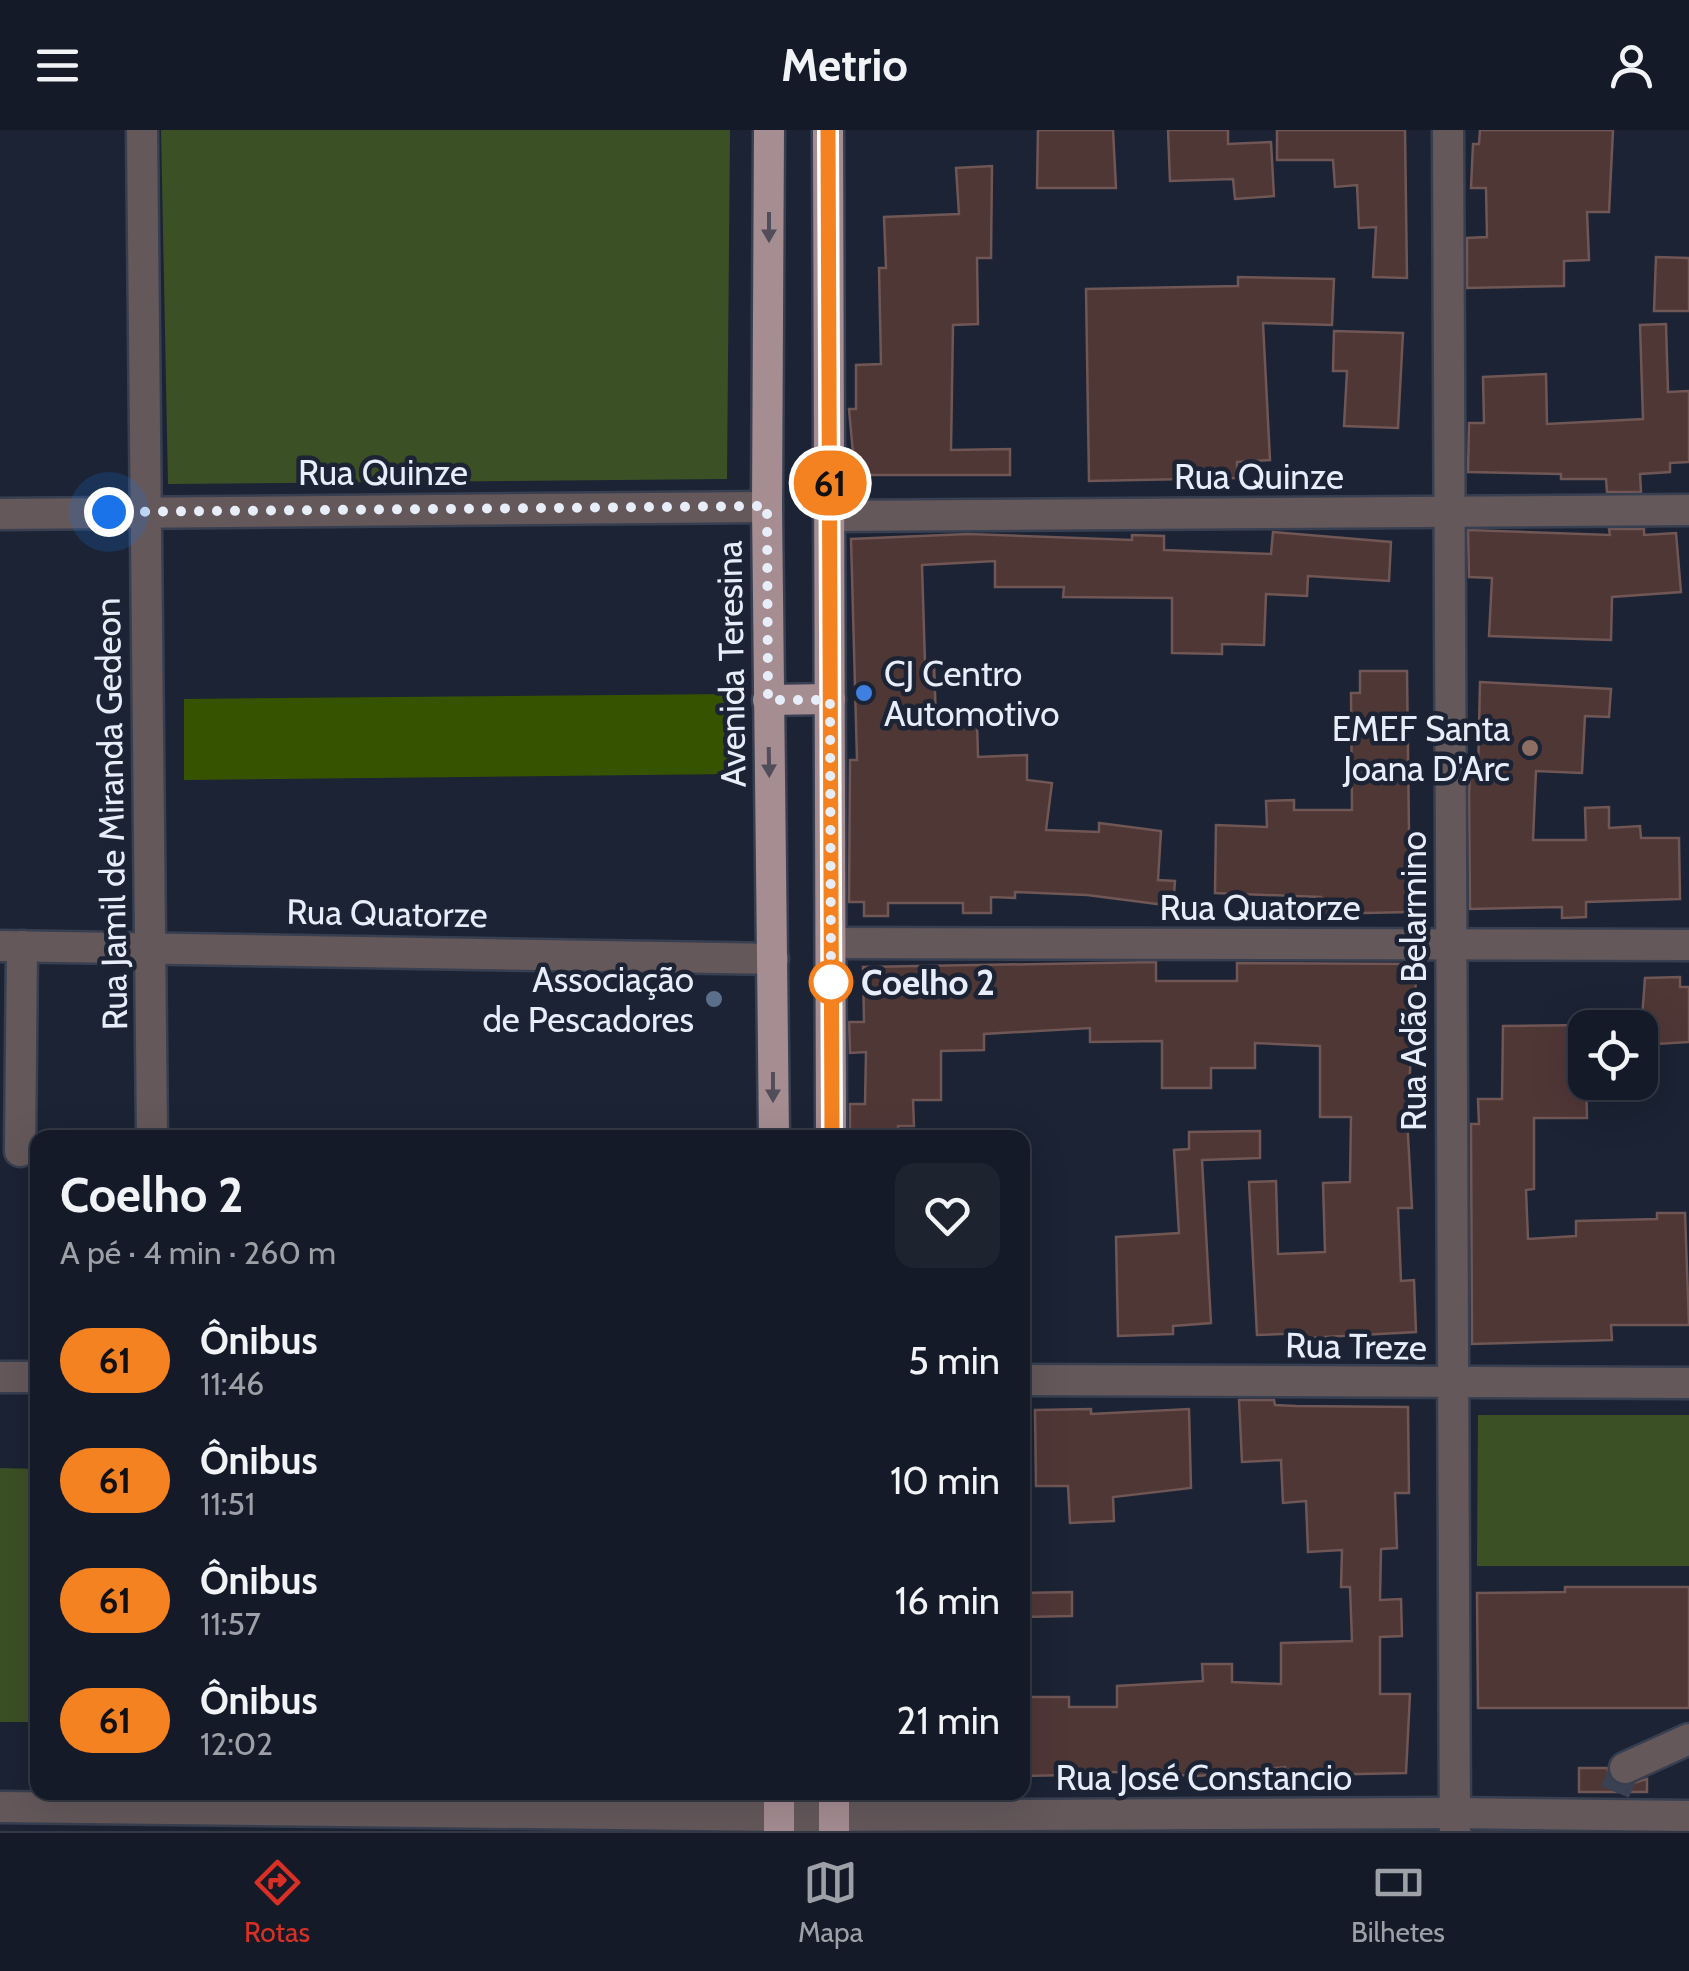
<!DOCTYPE html>
<html lang="pt">
<meta charset="utf-8">
<style>
body{margin:0;font-family:Cabin,sans-serif;background:#1d232f;color:#f1f3f6;height:100vh;display:flex;flex-direction:column;font-size:38px;white-space:nowrap}
*{box-sizing:border-box;margin:0}
p{font-size:32px;color:#9da1a7}
.icon{flex:none;width:55px;height:55px;fill:none;stroke:currentColor;stroke-width:2;stroke-linecap:round;stroke-linejoin:round}
.map{position:relative;flex:1;overflow:hidden}
.side{position:absolute;left:30px;top:1000px;width:1000px;height:670px;display:flex;flex-direction:column;background:#141a27;border-radius:20px;box-shadow:0 10px 40px #0002,0 0 0 2px #333844}
.side>*{flex:none}
.badge{padding:0 20px;border-radius:32px;font-size:35px;line-height:65px}
.tools{position:absolute;left:1568px;top:880px;display:grid;gap:20px}
.tools a{display:grid;place-items:center;width:90px;height:90px;border-radius:20px;background:#141a27;box-shadow:0 10px 40px #0002,0 0 0 2px #333844;font-size:50px}
.you{position:absolute;width:50px;height:50px;margin:-25px;border:8px solid #fff;border-radius:50%;background:#1a73e8;box-shadow:0 0 0 15px #1a73e833}
.map>.badge{position:absolute;translate:-50% -50%;box-shadow:0 0 0 5px #fff}
.round{display:grid;place-items:center;flex:none;width:105px;height:105px;border-radius:20px;background:#1d232f}
.summary{display:flex;align-items:center;justify-content:space-between;height:170px;padding:0 30px}
h1{font-size:48px;font-weight:700;line-height:75px}
ul{padding:0;list-style:none}
li{display:flex;align-items:center;gap:30px;height:120px;padding:0 30px}
li div{flex:1}
li b{display:block;font-size:38px}
li em{font-style:normal}
li .badge{min-width:110px;font-weight:700;text-align:center}
header{display:flex;justify-content:space-between;align-items:center;height:130px;padding:0 30px;background:#141a27;font-size:45px;font-weight:700}
.menu{display:flex;justify-content:space-around;align-items:center;height:140px;border-top:2px solid #333844;background:#141a27;font-size:28px;color:#9da1a7}
.menu a{display:grid;justify-items:center;gap:5px}
.menu .on{color:#d93025}
.map>svg:first-child{display:block}
</style>
<header><svg class="icon" aria-label="menu" viewBox="0 0 24 24"><path d="M4 6h16M4 12h16M4 18h16"/></svg>Metrio<svg class="icon" aria-label="person" viewBox="0 0 24 24"><circle cx="12" cy="8" r="4"/><path d="M4 21q1-7 8-7t8 7"/></svg></header>
<div class="map">
<svg width="1689" height="1701" viewBox="0 0 1689 1701">
<rect width="100%" height="100%" fill="#1b2334"/>
<!-- green -->
<g fill="#3c5025">
<polygon points="161,0 730,0 727,349 168,354"/>
<polygon points="1478,1285 1689,1285 1689,1436 1477,1436"/>
<polygon points="0,1338 37,1339 37,1592 0,1592"/>
</g>
<!-- forest -->
<polygon fill="#365400" points="732,564 732,644 184,650 184,569"/>
<!-- building -->
<g fill="#4f3736" stroke="#705654" stroke-width="2.5">
<polygon points="1038,0 1113,0 1116,58 1037,58"/>
<polygon points="1168,0 1228,0 1228,14 1271,12 1274,66 1235,69 1233,49 1170,51"/>
<polygon points="1277,0 1405,0 1407,148 1373,147 1376,97 1359,98 1357,55 1335,57 1333,30 1277,30"/>
<polygon points="1480,0 1613,0 1609,82 1587,82 1589,130 1564,131 1564,156 1467,158 1467,108 1487,107 1486,58 1471,58 1473,14 1479,14"/>
<polygon points="992,36 991,128 977,128 978,194 953,195 951,320 1010,319 1010,345 855,345 849,279 856,279 856,235 881,234 879,138 886,138 884,87 959,84 956,38"/>
<polygon points="1656,127 1689,128 1689,181 1654,181"/>
<polygon points="1238,147 1334,149 1332,195 1263,193 1270,330 1237,332 1237,348 1089,351 1086,159 1238,156"/>
<polygon points="1666,194 1668,262 1689,261 1689,332 1670,333 1670,342 1640,344 1641,362 1607,362 1606,349 1561,349 1561,344 1468,342 1469,293 1484,293 1483,247 1546,244 1547,294 1643,289 1640,195"/>
<polygon points="1334,201 1403,203 1398,298 1344,296 1347,241 1333,241"/>
<polygon points="1609,399 1644,399 1644,405 1676,403 1681,462 1612,467 1611,510 1489,506 1492,448 1469,447 1468,400 1610,405"/>
<polygon points="1273,402 1391,412 1389,451 1308,446 1307,466 1266,464 1264,515 1222,514 1222,524 1172,523 1172,468 1063,467 1064,457 995,457 995,431 922,435 925,533 934,532 936,592 977,591 978,627 1027,625 1027,650 1052,653 1046,700 1099,702 1099,693 1161,701 1158,750 1175,751 1173,776 1087,765 1015,762 1015,768 991,767 991,783 963,783 963,773 888,773 888,786 864,786 864,772 849,772 850,630 857,630 851,409 968,404 1132,410 1132,405 1164,406 1164,420 1271,424"/>
<polygon points="1360,541 1407,541 1410,782 1321,784 1321,767 1215,763 1216,695 1267,697 1266,671 1294,670 1294,680 1352,680 1351,563 1360,563"/>
<polygon points="1480,552 1611,559 1609,587 1585,586 1582,643 1536,641 1533,710 1586,710 1585,678 1609,677 1609,698 1640,696 1641,708 1679,708 1680,769 1586,772 1586,787 1562,788 1562,777 1470,779 1469,664 1470,644 1478,644"/>
<polygon points="1156,832 1156,851 1237,851 1237,833 1417,834 1407,987 1412,1078 1398,1078 1401,1151 1414,1150 1416,1202 1306,1208 1306,1203 1257,1205 1249,1052 1276,1051 1278,1124 1325,1122 1323,1053 1350,1052 1351,987 1320,987 1320,916 1255,913 1255,938 1211,938 1211,958 1162,958 1162,911 1090,912 1090,898 984,904 984,920 941,921 941,970 913,970 914,996 898,996 898,1008 850,1008 850,974 865,974 866,922 850,923 849,892 864,892 863,837"/>
<polygon points="1680,847 1680,857 1689,857 1689,912 1640,915 1645,848"/>
<polygon points="1585,895 1587,988 1534,988 1534,1059 1526,1060 1528,1109 1576,1106 1576,1091 1657,1089 1657,1083 1685,1083 1689,1195 1611,1195 1612,1210 1472,1214 1471,994 1479,994 1478,969 1502,969 1503,896"/>
<polygon points="1260,1001 1260,1028 1202,1030 1211,1193 1173,1196 1173,1204 1118,1206 1116,1107 1179,1103 1174,1020 1189,1019 1189,1002"/>
<polygon points="1239,1270 1274,1270 1275,1275 1296,1276 1408,1277 1409,1363 1395,1363 1397,1418 1381,1419 1380,1470 1401,1469 1402,1506 1380,1507 1380,1564 1410,1564 1406,1643 1314,1645 1286,1643 1285,1637 1198,1646 1070,1640 1070,1645 1022,1646 1022,1567 1069,1567 1069,1577 1117,1577 1117,1556 1203,1551 1202,1534 1232,1534 1232,1552 1281,1554 1281,1513 1352,1511 1350,1457 1341,1457 1342,1420 1308,1422 1306,1371 1283,1373 1281,1330 1242,1332"/>
<polygon points="1091,1279 1091,1284 1189,1279 1191,1358 1113,1367 1114,1391 1070,1393 1068,1356 1036,1356 1035,1280"/>
<polygon points="1565,1457 1689,1457 1689,1578 1478,1578 1477,1463 1565,1462"/>
<polygon points="1072,1462 1072,1486 1022,1487 1022,1463"/>
<polygon points="1579,1638 1607,1638 1613,1653 1622,1656 1647,1649 1647,1662 1579,1662"/>
</g>
<g fill="none" stroke-linecap="round" stroke-linejoin="round">
<!-- minor-tunnel -->
<polyline stroke="#3a4152" stroke-width="30" stroke-dasharray="30 15" stroke-linecap="butt" points="1615,1662 1625,1638"/>
<defs>
<g id="minor">
<polyline points="142,0 152,1008"/>
<polyline points="1448,0 1455,1701"/>
<polyline points="0,384 767,377"/>
<polyline points="830,386 1689,380"/>
<polyline points="831,813 1689,815"/>
<polyline points="0,816 773,829"/>
<polyline points="20,1021 22,816"/>
<polyline points="0,1247 38,1247"/>
<polyline points="1022,1250 1689,1253"/>
<polyline points="1625,1638 1689,1609"/>
<polyline points="0,1677 779,1686 1455,1683 1689,1686"/>
</g>
<g id="major">
<polyline points="769,0 767,377 774,1008"/>
<polyline points="828,0 831,1008"/>
<polyline points="768,570 830,569"/>
<polyline points="779,1662 779,1701"/>
<polyline points="834,1701 834,1662"/>
</g>
</defs>
<!-- minor casing -->
<use href="#minor" stroke="#383f50" stroke-width="35"/>
<!-- major casing -->
<use href="#major" stroke="#383f50" stroke-width="35"/>
<!-- minor -->
<use href="#minor" stroke="#64585b" stroke-width="30"/>
<!-- major -->
<use href="#major" stroke="#a58d92" stroke-width="30"/>
</g>
<!-- one-way arrows -->
<defs><path id="oneway-solid" d="M-6-.8H1V-3.2L6.5 0L1 3.2V.8H-6Z" transform="scale(2.5)"/></defs>
<g fill="#524d5a">
<use href="#oneway-solid" transform="translate(769 97) rotate(90)"/>
<use href="#oneway-solid" transform="translate(769 632) rotate(89)"/>
<use href="#oneway-solid" transform="translate(773 957) rotate(90)"/>
</g>
<g fill="none" stroke-linecap="round" stroke-linejoin="round">
<defs>
<polyline id="line" points="828,0 832,1008"/>
</defs>
<!-- line casing -->
<use href="#line" stroke="#fff" stroke-width="22"/>
<!-- line -->
<use href="#line" stroke="#f58220" stroke-width="15"/>
<!-- walk -->
<polyline stroke="#e7edf9" stroke-width="10" stroke-dasharray="0 18" points="109,382 767,376 768,570 830,570 831,852"/>
</g>
<!-- markers -->
<circle fill="#3f7fe0" stroke="#1b2334" stroke-width="4" cx="864" cy="563" r="10"/>
<circle fill="#8d6e63" stroke="#1b2334" stroke-width="4" cx="1530" cy="618" r="10"/>
<circle fill="#fff" stroke="#f58220" stroke-width="5" cx="831" cy="852" r="20"/>
<circle fill="#5c6f8a" stroke="#1b2334" stroke-width="4" cx="714" cy="869" r="10"/>
<g text-anchor="middle" dominant-baseline="central" stroke-width="9" stroke-linejoin="round" paint-order="stroke">
<!-- street labels -->
<g font-size="35" fill="#e7edf9" stroke="#1b2334">
<text x="383" y="342">Rua Quinze</text>
<text x="1259" y="346">Rua Quinze</text>
<text transform="translate(731 534) rotate(-91)">Avenida Teresina</text>
<text transform="translate(111 684) rotate(-91)">Rua Jamil de Miranda Gedeon</text>
<text x="1260" y="777">Rua Quatorze</text>
<text transform="translate(387 783) rotate(1)">Rua Quatorze</text>
<text transform="translate(1413 851) rotate(-90)">Rua Adão Belarmino</text>
<text transform="translate(1356 1216) rotate(1)">Rua Treze</text>
<text x="1204" y="1647">Rua José Constancio</text>
</g>
<!-- poi labels -->
<g font-size="35" fill="#e7edf9" stroke="#1b2334" text-anchor="end">
<text x="884" y="543" text-anchor="start">CJ Centro<tspan x="884" dy="40">Automotivo</tspan></text>
<text x="1510" y="598">EMEF Santa<tspan x="1510" dy="40">Joana D'Arc</tspan></text>
<text x="694" y="849">Associação<tspan x="694" dy="40">de Pescadores</tspan></text>
</g>
<!-- stop labels -->
<g font-size="35" font-weight="bold" fill="#e7edf9" stroke="#1b2334" text-anchor="start">
<text x="861" y="852">Coelho 2</text>
</g>
</g>
</svg>
<div class="tools">
<a><svg class="icon" aria-label="locate" viewBox="0 0 24 24"><circle cx="12" cy="12" r="6"/><path d="M12 2v4M12 18v4M2 12h4M18 12h4"/></svg></a>
</div>
<div class="you" style="left:109px;top:382px"></div>
<b class="badge" style="left:830px;top:353px;background:#f58220;color:#111">61</b>
<section class="side">
<div class="summary"><div><h1>Coelho 2</h1><p>A pé · 4 min · 260 m</p></div><a class="round"><svg class="icon" aria-label="heart" viewBox="0 0 24 24"><path d="M12 20l-8-8c-3-5 5-10 8-4 3-6 11-1 8 4z"/></svg></a></div>
<ul>
<li><span class="badge" style="background:#f58220;color:#111">61</span><div><b>Ônibus</b><p>11:46</p></div><em>5 min</em></li>
<li><span class="badge" style="background:#f58220;color:#111">61</span><div><b>Ônibus</b><p>11:51</p></div><em>10 min</em></li>
<li><span class="badge" style="background:#f58220;color:#111">61</span><div><b>Ônibus</b><p>11:57</p></div><em>16 min</em></li>
<li><span class="badge" style="background:#f58220;color:#111">61</span><div><b>Ônibus</b><p>12:02</p></div><em>21 min</em></li>
</ul>
</section>
</div>
<nav class="menu">
<a class="on"><svg class="icon" aria-label="directions" viewBox="0 0 24 24"><path d="M12 3l9 9-9 9-9-9zM9 14v-3h6M13 9l2 2-2 2"/></svg>Rotas</a>
<a><svg class="icon" aria-label="map" viewBox="0 0 24 24"><path d="M3 6l6-2 6 2 6-2v14l-6 2-6-2-6 2zM9 4v14M15 6v14"/></svg>Mapa</a>
<a><svg class="icon" aria-label="tickets" viewBox="0 0 24 24"><path d="M3 7h18v10H3zM15 7v10"/></svg>Bilhetes</a>
</nav>
